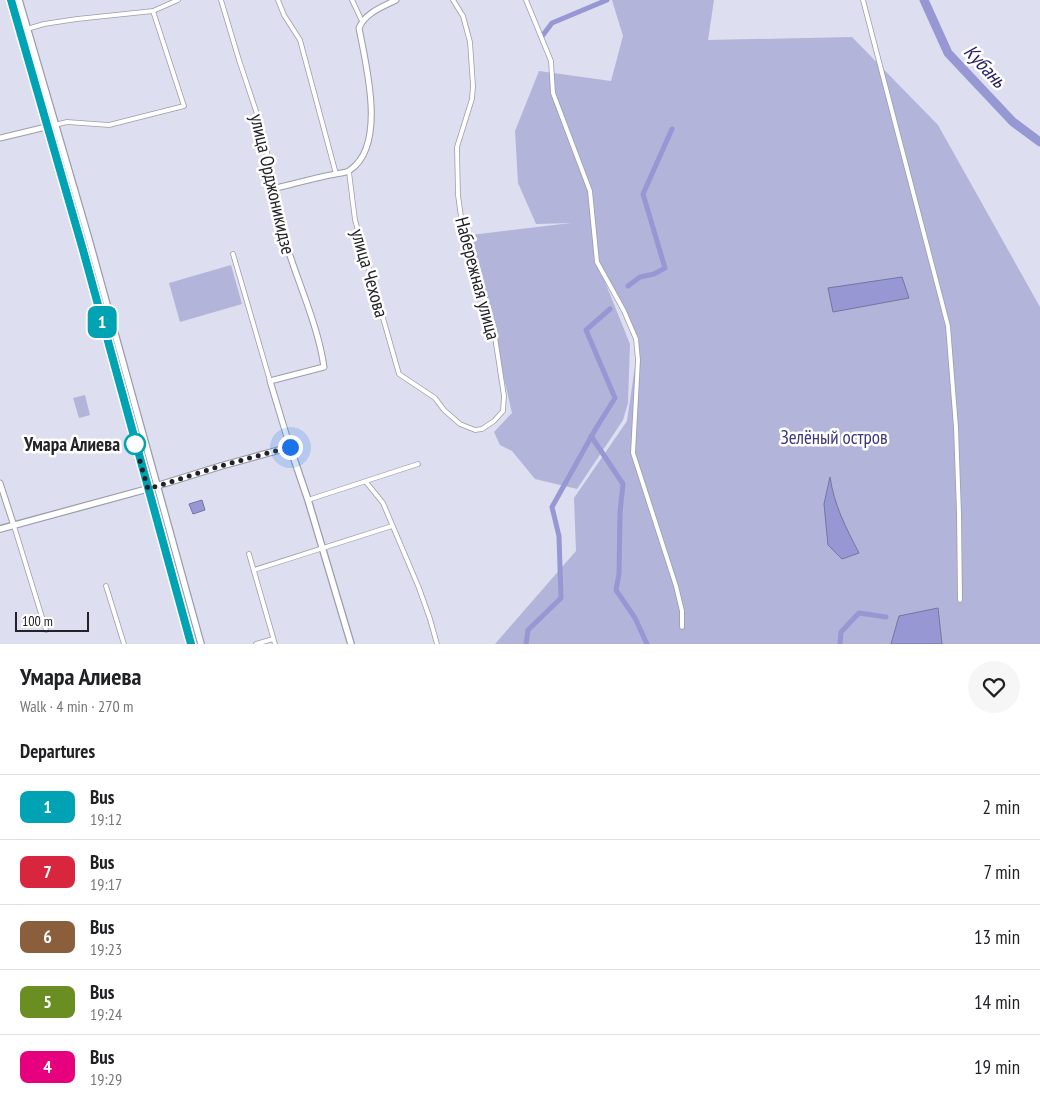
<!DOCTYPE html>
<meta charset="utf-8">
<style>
body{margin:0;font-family:"PT Sans Narrow",sans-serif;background:#f6f6f6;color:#202124;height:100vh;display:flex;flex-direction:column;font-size:19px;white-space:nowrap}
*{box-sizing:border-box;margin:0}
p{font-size:16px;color:#757577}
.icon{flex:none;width:28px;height:28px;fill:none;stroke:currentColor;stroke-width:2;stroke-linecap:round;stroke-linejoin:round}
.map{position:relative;height:644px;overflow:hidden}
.panel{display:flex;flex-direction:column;background:#fff;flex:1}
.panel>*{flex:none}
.badge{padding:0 10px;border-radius:8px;font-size:18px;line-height:32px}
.scale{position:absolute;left:15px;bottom:12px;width:74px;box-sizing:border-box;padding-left:5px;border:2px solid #222228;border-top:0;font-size:14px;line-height:18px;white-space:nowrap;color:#222228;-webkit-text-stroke:4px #fff;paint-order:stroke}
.you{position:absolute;width:25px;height:25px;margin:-12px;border:4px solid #fff;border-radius:50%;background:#1a73e8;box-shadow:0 0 0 8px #1a73e833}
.map>.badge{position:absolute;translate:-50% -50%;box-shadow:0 0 0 2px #fff}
h2{padding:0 20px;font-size:19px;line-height:45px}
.round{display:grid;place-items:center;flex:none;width:52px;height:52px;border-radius:26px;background:#f6f6f6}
.overview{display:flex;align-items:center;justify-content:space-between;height:85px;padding:0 20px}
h1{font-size:24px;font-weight:700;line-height:38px}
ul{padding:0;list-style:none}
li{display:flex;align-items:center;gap:15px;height:65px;padding:0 20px;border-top:1px solid #e0e0e0}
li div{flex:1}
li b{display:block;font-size:19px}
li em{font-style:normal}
li .badge{min-width:55px;font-weight:700;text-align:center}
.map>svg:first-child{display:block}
</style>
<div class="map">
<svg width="1040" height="644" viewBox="0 0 1040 644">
<rect width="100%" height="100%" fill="#dddeef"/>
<!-- green -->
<g fill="#b3b4d9">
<polygon points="612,0 714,0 708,40 852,37 938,125 1040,307 1040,644 495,644 576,551 574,498 627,421 639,339 601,272 630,344 628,403 623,420 577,489 535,479 512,451 500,445 494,432 512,413 471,235 571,223 536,224 518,183 515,131 539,71 611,81 623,36"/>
<polygon points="231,265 242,304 180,322 169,283"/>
<polygon points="85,395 90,415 79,418 73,398"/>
</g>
<!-- water -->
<g fill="#9798d3" stroke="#7475a0">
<polygon points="902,277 909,298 833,312 828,288"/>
<path d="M830 477C834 505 846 528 859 553L842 559 828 545 824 504Z"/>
<polygon points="202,500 205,510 193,514 189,504"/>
<polygon points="938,608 942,644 891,644 899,616"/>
</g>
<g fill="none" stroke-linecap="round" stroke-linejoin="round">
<!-- canal -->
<g stroke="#9798d3" stroke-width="5">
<polyline points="543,35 552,23 607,0"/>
<polyline points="628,286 640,277 654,274 665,268 643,194 672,129"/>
<polyline points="591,436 623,484 620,512 619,574 616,590 635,618 647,644"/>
<polyline points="526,644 528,630 561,598 559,536 552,507 595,430 615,398 586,330 610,309"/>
<polyline points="840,644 841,632 859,613 886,617"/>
</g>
<!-- river -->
<polyline stroke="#9798d3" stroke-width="9" points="924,0 948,53 1013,122 1040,142"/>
<defs>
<g id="minor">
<polyline points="221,0 239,60 262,129 275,189"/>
<polyline points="278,0 284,15 300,40 336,174"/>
<polyline points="352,0 362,21"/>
<polyline points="526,0 551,61 553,93 590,191 597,262 624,311 636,339 638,360 633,453 676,586 682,611 682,627"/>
<polyline points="863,0 948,326 956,427 959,513 960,600"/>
<polyline points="27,29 44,24 77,19 153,11 178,0"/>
<polyline points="46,127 67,122 109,125 184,106 153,11"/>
<polyline points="349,172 355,220 399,374 435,398 444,410 460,424 475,430 482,429 494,421 503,411 504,396 493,324 462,224 458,195 457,147 472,99 473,86 470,42 463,16 453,0"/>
<polyline points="233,254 270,381"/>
<polyline points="366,482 383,503 419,588 430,619 437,644"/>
<polyline points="308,500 418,464"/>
<polyline points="14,526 46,630"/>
<polyline points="249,554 275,644"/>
<polyline points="254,570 392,526"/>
<polyline points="106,586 124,644"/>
<polyline points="256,644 273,639"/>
</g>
<g id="tertiary">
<polyline points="0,138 46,127"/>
<path d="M290 447 270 381 324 367C317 319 293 273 281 226 277 214 272 202 275 189L280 187C299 183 317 177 336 174 340 173 347 173 350 170 387 145 366 65 359 28 365 13 382 7 396 0"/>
<polyline points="0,483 14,526"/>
</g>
<g id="secondary">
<polyline points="11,0 83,250 191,644"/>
<polyline points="19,0 88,236 201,644"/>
<polyline points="0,529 147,489 221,466 290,447 308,500 351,644"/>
</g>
</defs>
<!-- minor casing -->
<use href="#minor" stroke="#9b9cac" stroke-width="5.5"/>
<!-- tertiary casing -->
<use href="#tertiary" stroke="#9b9cac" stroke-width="7"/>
<!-- secondary casing -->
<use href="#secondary" stroke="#9b9cac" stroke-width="8"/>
<!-- minor -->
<use href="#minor" stroke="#fff" stroke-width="4"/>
<!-- tertiary -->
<use href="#tertiary" stroke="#fff" stroke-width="5"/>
<!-- secondary -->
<use href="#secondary" stroke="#fff" stroke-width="5.5"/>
</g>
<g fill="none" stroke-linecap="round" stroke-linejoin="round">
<defs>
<polyline id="line" points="11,0 83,250 191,644"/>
</defs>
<!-- line casing -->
<use href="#line" stroke="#fff" stroke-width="11"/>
<!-- line -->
<use href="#line" stroke="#00a3b4" stroke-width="8"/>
<!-- walk -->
<polyline stroke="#222228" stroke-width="5" stroke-dasharray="0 9" points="135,444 148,489 224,465 290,447"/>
</g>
<!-- markers -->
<circle fill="#fff" stroke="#00a3b4" stroke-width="2.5" cx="135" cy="444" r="10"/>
<g text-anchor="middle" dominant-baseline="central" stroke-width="5" stroke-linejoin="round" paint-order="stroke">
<!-- street labels -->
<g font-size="19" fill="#222228" stroke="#fff">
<text transform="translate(273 184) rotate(77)">улица Орджоникидзе</text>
<text transform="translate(370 273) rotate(74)">улица Чехова</text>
<text transform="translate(478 278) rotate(75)">Набережная улица</text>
</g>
<!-- park labels -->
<g font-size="19" fill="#3c377d" stroke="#fff">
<text x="834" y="437">Зелёный остров</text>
</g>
<!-- stop labels -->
<g font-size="19" font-weight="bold" fill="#222228" stroke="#fff" text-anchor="end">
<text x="120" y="444">Умара Алиева</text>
</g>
<!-- water labels -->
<g font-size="20" font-style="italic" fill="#2a2166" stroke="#fff">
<text transform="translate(985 66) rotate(47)">Кубань</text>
</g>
</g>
</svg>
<div class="scale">100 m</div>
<div class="you" style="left:290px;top:447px"></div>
<b class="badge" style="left:102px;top:322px;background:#00a3b4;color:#fff">1</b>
</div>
<section class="panel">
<div class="overview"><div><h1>Умара Алиева</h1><p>Walk · 4 min · 270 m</p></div><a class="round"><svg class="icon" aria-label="heart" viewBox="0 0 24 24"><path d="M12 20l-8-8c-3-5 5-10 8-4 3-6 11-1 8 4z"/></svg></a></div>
<h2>Departures</h2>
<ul>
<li><span class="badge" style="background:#00a3b4;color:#fff">1</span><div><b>Bus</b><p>19:12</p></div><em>2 min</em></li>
<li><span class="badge" style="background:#d7263d;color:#fff">7</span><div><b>Bus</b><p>19:17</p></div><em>7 min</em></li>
<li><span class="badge" style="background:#8b5e3c;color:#fff">6</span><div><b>Bus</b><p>19:23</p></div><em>13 min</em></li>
<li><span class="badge" style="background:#6b8e23;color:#fff">5</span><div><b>Bus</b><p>19:24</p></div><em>14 min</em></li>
<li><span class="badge" style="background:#e6007e;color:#fff">4</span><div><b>Bus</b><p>19:29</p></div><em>19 min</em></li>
</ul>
</section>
